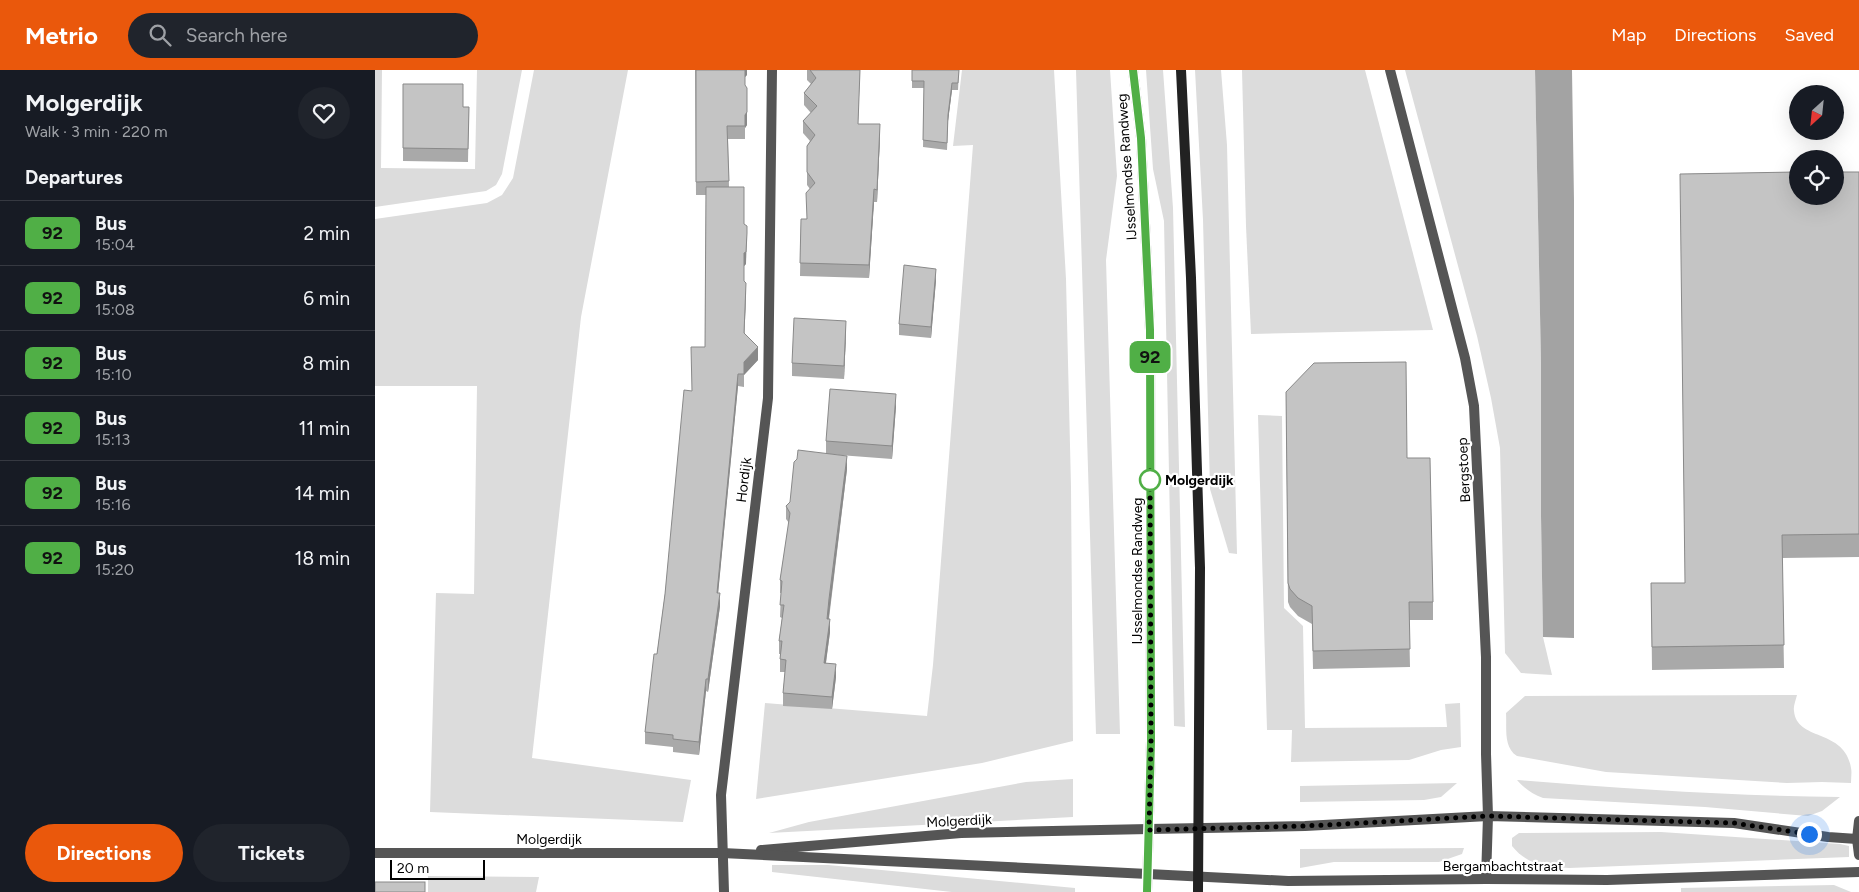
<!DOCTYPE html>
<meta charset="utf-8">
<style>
body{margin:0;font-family:Figtree,sans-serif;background:#20242c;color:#f1f3f6;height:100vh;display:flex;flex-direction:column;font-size:19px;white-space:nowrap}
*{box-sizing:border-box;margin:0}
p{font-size:16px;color:#9ea1a6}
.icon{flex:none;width:28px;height:28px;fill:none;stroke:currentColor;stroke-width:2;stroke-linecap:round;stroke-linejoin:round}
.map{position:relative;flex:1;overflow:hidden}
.sheet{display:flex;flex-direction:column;background:#171b24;width:375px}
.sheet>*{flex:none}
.badge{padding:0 10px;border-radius:8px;font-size:18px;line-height:32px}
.needle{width:32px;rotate:207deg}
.controls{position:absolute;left:1414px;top:15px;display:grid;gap:10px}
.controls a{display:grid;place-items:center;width:55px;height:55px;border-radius:50%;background:#171b24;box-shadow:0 5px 20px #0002;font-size:25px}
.scale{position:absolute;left:15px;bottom:12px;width:95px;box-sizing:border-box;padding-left:5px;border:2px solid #000;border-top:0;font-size:14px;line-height:18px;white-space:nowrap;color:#000;-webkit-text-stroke:4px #fff;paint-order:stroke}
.you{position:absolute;width:25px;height:25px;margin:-12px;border:4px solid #fff;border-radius:50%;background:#1a73e8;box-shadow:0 0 0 8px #1a73e833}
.map>.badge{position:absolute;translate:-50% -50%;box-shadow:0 0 0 2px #fff}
h2{padding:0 25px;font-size:19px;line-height:45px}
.round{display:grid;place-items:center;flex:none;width:52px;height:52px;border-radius:26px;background:#20242c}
.head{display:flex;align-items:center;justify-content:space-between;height:85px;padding:0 25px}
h1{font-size:24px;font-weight:700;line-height:38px}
.cta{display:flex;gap:10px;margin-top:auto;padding:10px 25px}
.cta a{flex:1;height:58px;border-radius:30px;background:#ea580c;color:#fff;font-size:20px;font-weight:700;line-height:58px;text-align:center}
.cta a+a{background:#20242c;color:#f1f3f6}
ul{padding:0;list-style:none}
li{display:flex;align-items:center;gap:15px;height:65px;padding:0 25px;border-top:1px solid #363941}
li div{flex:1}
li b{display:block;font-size:19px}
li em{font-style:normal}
li .badge{min-width:55px;font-weight:700;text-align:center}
header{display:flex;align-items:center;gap:30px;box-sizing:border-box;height:70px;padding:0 25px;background:#ea580c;color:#fff}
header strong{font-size:24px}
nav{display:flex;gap:28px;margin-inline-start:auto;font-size:18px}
.search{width:350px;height:45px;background:#20242c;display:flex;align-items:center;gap:12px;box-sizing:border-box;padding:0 18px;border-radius:28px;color:#9ea1a6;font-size:19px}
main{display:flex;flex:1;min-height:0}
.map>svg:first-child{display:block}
</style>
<header>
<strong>Metrio</strong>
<div class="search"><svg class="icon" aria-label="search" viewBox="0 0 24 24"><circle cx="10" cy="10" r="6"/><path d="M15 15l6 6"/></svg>Search here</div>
<nav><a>Map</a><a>Directions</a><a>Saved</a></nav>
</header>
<main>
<section class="sheet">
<div class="head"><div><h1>Molgerdijk</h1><p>Walk · 3 min · 220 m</p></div><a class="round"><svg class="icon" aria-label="heart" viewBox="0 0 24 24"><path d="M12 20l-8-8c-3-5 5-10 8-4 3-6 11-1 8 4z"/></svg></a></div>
<h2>Departures</h2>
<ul>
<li><span class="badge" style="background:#50af46;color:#111">92</span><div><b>Bus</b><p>15:04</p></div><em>2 min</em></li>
<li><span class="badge" style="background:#50af46;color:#111">92</span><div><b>Bus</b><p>15:08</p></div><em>6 min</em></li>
<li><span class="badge" style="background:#50af46;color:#111">92</span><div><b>Bus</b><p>15:10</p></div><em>8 min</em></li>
<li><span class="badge" style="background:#50af46;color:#111">92</span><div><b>Bus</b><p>15:13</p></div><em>11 min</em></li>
<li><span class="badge" style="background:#50af46;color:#111">92</span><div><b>Bus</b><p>15:16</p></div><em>14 min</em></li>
<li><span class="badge" style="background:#50af46;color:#111">92</span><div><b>Bus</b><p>15:20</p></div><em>18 min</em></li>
</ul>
<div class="cta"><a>Directions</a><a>Tickets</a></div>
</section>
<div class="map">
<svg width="1484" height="822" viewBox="0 0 1484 822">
<rect width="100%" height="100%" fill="#fff"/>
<!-- green -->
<g fill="#dcdcdc">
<polygon points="0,0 7,0 6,98 100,99 102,0 147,0 127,104 121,115 111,121 0,137"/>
<polygon points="159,0 253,0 206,247 157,688 316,710 308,752 55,742 61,523 99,524 102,316 0,316 0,149 112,133 127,125 138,108"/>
<polygon points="587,0 679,0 691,209 696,417 698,671 607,693 381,729 390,633 552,646 558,595 598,75 578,76"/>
<polygon points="701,0 735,0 742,106 731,190 745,664 721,664"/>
<polygon points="771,0 788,0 798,138 810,657 799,656 789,151 778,99"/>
<polygon points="820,0 846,0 852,75 862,484 854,483 835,419 828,150"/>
<polygon points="867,0 990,0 1058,260 876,264 871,156"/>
<polygon points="1030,0 1160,0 1166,292 1166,446 1168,567 1177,605 1146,603 1130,583 1125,378 1116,328 1102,266"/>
<polygon points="883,345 907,346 909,538 928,556 930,658 1072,657 1070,634 1085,633 1086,677 1066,680 1034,690 916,692 917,660 892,660"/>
<path d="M1422 625C1421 630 1418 636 1419 641 1422 672 1470 658 1476 698 1477 702 1476 708 1476 713L1447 712 1412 713 1231 702 1142 686C1128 677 1132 658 1131 643L1150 626Z"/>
<polygon points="698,709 698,747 394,763 434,752 651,712"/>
<path d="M1142 710C1250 719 1357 726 1465 727L1447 741 1433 746 1330 737 1168 728C1157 724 1150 719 1142 710Z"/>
<polygon points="1082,713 1066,727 1049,730 925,732 925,716"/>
<path d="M1286 762 1465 774 1474 776V787L1194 798C1171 797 1152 795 1137 776V768L1144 763Z"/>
<polygon points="1089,778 1087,784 1064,792 959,792 925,798 925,779"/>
<polygon points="397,795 453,795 700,818 700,822 577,822 397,802"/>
<polygon points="53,806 164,807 161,822 53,822"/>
<polygon points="1459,815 1476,822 1306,822 1306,818"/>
</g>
<!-- water -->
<polygon fill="#a3a3a3" points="1160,0 1197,0 1199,131 1199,568 1168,567 1166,446 1166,292"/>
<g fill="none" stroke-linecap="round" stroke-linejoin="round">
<!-- minor -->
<g stroke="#555" stroke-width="10">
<polyline points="1015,0 1090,288 1099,336 1111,587 1111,684 1113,746 1111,809"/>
<polyline points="1484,769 1482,769 1484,785"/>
<polyline points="386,780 586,763 774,759"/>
<polyline points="0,783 347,783 773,804"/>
<polyline points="349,822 346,725 393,328 397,0"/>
</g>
<!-- tertiary -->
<g stroke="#555" stroke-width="10">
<polyline points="774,759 930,756 1113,746 1359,753 1453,767 1482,769 1484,751"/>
<polyline points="773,804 913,811 1111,809 1232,810 1484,802"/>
</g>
<!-- secondary -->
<g stroke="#222" stroke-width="10">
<polyline points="758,0 766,68 775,260 776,671 772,822"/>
<polyline points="806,0 816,208 825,498 823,822"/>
</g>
</g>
<!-- wall -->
<g fill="#a9a9a9">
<polygon points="320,0 372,0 372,5 370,7 370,15 372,55 370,58 370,69 353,69 354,117 369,154 371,194 369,196 369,211 371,226 369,264 383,290 369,305 369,317 363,316 343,523 345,536 333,622 331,621 324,685 298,682 298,677 270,674 270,662 282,584 317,321 330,277 331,125 321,125"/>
<polygon points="432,0 485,0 483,54 505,67 502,132 499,132 494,208 425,206 426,149 432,149 435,119 432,115 432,76 435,71 428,63 428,51 436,43 429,35 429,23 436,14 432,10"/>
<polygon points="537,0 584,0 583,20 577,20 573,51 572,80 548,77 549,18 537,18"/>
<polygon points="28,14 88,37 94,37 93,92 28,91"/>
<polygon points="1484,102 1484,487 1407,488 1409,598 1277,600 1276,513 1310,513"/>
<polygon points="561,210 556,268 524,265 524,254"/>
<polygon points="471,264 469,309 417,306 417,293"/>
<polygon points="911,322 1032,388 1058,532 1058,550 1034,550 1035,597 938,599 937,554 923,546 915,537 913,532"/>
<polygon points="521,336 517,389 451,384 472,399 454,549 455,562 451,593 461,607 457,639 408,636 408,623 410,602 405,602 405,584 404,584 404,571 407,548 405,547 406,523 405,523 405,510 414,453 411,449 411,436 415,432 451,384 451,371"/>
</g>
<!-- shaded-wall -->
<g fill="#898989">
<polygon points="370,0 372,0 372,5 370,7"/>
<polygon points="577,13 577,20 573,51 572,80 573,45"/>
<polygon points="372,18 372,55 370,58 370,69 370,45"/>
<polygon points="505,54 505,67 502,132 502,120"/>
<polygon points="499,119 499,132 494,208 494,195"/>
<polygon points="372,163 371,194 369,196 369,183"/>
<polygon points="561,199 561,210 556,268 556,257"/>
<polygon points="371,213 371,226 369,275 369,263"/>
<polygon points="471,251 471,264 469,309 469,296"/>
<polygon points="383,277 383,290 369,305 369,317 369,292"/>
<polygon points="363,304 363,316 342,535 342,523"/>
<polygon points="521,324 521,336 517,389 517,376"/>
<polygon points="472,386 472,399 452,561 452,549"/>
<polygon points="345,523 345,536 333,622 333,609"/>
<polygon points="455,549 455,562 449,606 449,593"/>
<polygon points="461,594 461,607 457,639 457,627"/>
<polygon points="331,609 331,621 324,685 324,672"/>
</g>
<!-- building -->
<g fill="#c4c4c4" stroke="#898989">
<polygon points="321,0 370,0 370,15 372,18 372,42 370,45 370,56 352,56 354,111 321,112"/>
<polygon points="435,0 485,0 483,54 505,54 502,120 499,119 494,195 425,193 426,149 432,149 431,123 440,113 432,102 432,76 440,65 428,51 442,36 429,23 441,8"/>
<polygon points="537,0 584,0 583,13 577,13 573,45 572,73 548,70 549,11 537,11"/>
<polygon points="28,14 88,14 88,37 94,37 93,79 28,78"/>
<polygon points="1422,102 1422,126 1460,126 1460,102 1484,102 1484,464 1407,465 1409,575 1277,577 1276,513 1310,513 1305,104"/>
<polygon points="331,117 369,117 369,154 372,156 372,163 371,182 369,183 369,211 371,213 369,263 383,277 369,292 369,304 363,304 342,523 345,523 333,609 331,609 324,672 298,669 298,665 270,662 279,584 282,584 290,524 309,320 317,321 316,277 330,277"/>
<polygon points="529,195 561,199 556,257 524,254"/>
<polygon points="419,248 471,251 469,296 417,293"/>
<polygon points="1031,292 1032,388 1055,388 1058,532 1034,532 1035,579 938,581 937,536 923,528 915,519 913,513 911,322 939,293"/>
<polygon points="455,319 521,324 517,376 451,371"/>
<polygon points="423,380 472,386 454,529 452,549 455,549 449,593 461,594 457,627 408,623 411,590 405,589 407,571 404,571 409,535 405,535 407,511 405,510 415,443 411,436 415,432 419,392 422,389"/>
<rect x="0" y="812" width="50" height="10"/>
</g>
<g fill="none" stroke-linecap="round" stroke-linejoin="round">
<defs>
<polyline id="line" points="758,0 766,68 775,260 776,671 772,822"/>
</defs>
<!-- line casing -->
<use href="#line" stroke="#fff" stroke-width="11"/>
<!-- line -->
<use href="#line" stroke="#50af46" stroke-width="8"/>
<!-- walk -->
<polyline stroke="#000" stroke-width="5" stroke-dasharray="0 9" points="775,410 775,401 776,671 774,760 930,756 1113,746 1359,753 1434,764"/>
</g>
<!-- markers -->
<circle fill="#fff" stroke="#50af46" stroke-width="2.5" cx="775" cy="410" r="10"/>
<g text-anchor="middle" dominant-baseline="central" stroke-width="4.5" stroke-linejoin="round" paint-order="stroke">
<!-- street labels -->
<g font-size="14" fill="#000" stroke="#fff">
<text transform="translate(752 97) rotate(-94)">IJsselmondse Randweg</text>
<text transform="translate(1089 400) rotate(-93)">Bergstoep</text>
<text transform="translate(369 410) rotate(-83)">Hordijk</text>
<text transform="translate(762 501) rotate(-90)">IJsselmondse Randweg</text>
<text transform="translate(584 751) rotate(-3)">Molgerdijk</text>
<text x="174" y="769">Molgerdijk</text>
<text x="1128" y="796">Bergambachtstraat</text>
</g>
<!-- stop labels -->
<g font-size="14" font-weight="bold" fill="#000" stroke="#fff" text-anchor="start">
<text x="790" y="410">Molgerdijk</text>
</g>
</g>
</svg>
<div class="controls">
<a><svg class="needle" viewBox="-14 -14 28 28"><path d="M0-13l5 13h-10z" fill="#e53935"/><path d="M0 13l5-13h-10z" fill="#9ea1a6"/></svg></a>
<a><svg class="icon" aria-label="locate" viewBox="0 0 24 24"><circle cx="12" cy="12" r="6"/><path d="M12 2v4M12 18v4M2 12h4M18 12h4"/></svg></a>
</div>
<div class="scale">20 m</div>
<div class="you" style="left:1434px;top:764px"></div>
<b class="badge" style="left:775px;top:287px;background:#50af46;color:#111">92</b>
</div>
</main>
